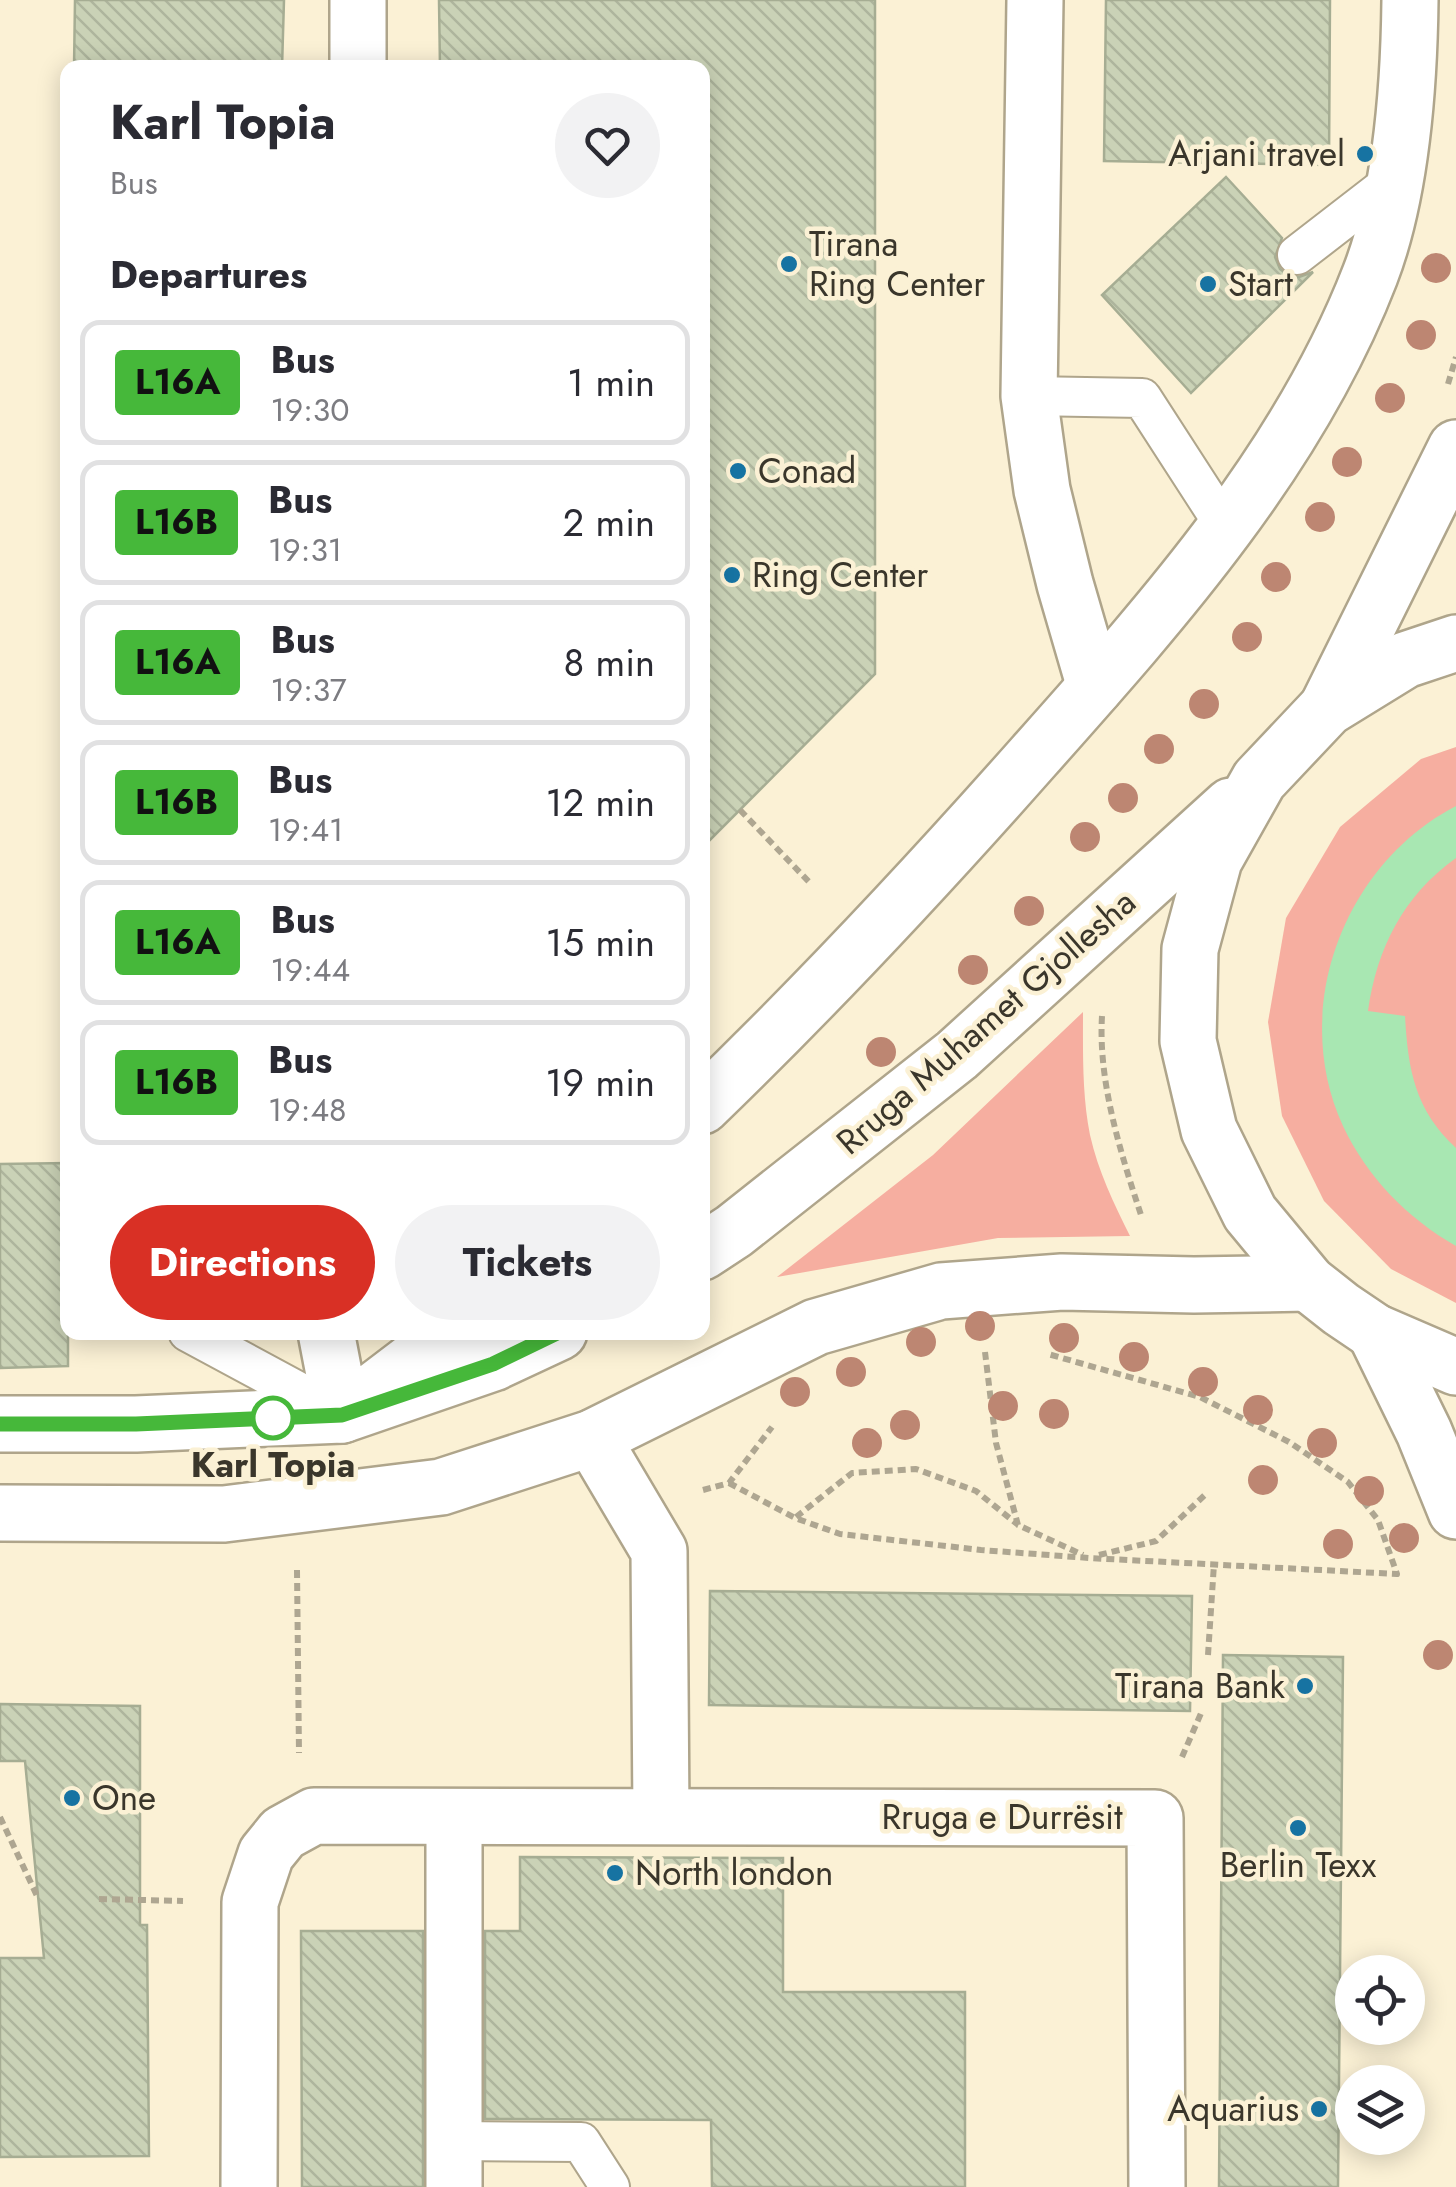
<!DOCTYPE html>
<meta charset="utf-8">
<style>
body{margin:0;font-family:Jost,sans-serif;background:#f2f2f3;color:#2b2b33;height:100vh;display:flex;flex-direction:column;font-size:38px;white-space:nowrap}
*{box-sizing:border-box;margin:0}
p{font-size:32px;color:#7c7c81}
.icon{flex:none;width:55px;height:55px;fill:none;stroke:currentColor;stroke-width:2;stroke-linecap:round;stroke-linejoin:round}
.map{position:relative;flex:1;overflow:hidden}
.drawer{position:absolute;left:60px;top:60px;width:650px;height:1280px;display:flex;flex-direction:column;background:#fff;border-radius:20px;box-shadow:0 5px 25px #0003}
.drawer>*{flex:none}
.badge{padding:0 20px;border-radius:8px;font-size:35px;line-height:65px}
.fabs{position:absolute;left:1335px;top:1955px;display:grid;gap:20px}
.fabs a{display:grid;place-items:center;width:90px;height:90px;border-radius:50%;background:#fff;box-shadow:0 5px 25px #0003;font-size:50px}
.map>.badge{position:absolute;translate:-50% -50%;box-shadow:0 0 0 5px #fff}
h2{padding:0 50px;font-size:38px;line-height:90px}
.round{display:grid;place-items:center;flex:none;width:105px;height:105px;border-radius:52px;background:#f2f2f3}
.overview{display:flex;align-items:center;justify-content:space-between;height:170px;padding:0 50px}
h1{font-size:48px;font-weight:700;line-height:75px}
.button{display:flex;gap:20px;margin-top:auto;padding:20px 50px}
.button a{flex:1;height:115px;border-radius:60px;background:#d93025;color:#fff;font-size:40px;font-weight:700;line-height:115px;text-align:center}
.button a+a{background:#f2f2f3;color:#2b2b33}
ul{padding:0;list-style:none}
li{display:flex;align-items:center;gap:30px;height:125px;margin:0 20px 15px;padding:0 30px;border:5px solid #e1e1e2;border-radius:20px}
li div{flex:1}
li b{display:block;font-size:38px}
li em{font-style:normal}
li .badge{min-width:110px;font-weight:700;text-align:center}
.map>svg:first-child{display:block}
</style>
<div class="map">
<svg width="1456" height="2187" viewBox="0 0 1456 2187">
<defs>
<pattern id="building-back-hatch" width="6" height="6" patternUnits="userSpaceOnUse" patternTransform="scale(2.5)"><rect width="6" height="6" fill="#cad2b6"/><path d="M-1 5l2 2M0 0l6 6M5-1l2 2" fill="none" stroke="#aeb59d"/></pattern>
</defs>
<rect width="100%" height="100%" fill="#fbf1d5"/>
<!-- green -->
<g fill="#f6aea0">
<polygon points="1456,747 1456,1303 1391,1269 1324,1201 1282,1116 1268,1022 1286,918 1340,827 1421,759"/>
<path d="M1083 1012C1083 1052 1082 1095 1090 1135 1098 1171 1114 1204 1130 1236L998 1238 777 1277 933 1155Z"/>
</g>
<!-- water -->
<path fill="#a8e7b2" d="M1456 806V858C1403 896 1377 948 1368 1011L1405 1016C1408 1070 1415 1110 1456 1148V1246C1407 1218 1367 1177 1343 1126 1289 1009 1344 864 1456 806Z"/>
<!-- building -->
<g fill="url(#building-back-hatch)" stroke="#a6ad93" stroke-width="2.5">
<polygon points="75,0 284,0 282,68 74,68"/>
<polygon points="439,0 875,0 875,674 702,848 702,68 440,68"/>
<polygon points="1106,0 1330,0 1329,165 1104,161"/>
<polygon points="1226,177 1282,238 1275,257 1280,269 1289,276 1299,277 1313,272 1191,393 1102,295"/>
<polygon points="68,1163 68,1366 0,1368 0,1164"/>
<polygon points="710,1591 1192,1596 1190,1711 709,1705"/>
<polygon points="1223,1655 1343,1657 1338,2187 1219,2187"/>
<polygon points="0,1704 140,1706 140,1925 147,1925 149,2156 0,2157 0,1958 44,1958 25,1761 0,1761"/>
<polygon points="520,1857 783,1858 783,1992 965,1992 965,2187 712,2187 711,2120 485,2119 485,1931 520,1931"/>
<polygon points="301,1931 423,1931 423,2187 302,2187"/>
</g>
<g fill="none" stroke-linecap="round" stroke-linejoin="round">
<defs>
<g id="service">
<polyline points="1297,255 1394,180"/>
<polyline points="1029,396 1142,398 1226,528"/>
<polyline points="188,1332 340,1414"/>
<polyline points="454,2141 581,2142 610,2187"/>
</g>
<g id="minor">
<polyline points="358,0 358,68"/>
<polyline points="1035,0 1029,396 1042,490 1065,584 1095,687"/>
<path d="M702 1106C818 994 928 876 1035 755 1164 610 1299 459 1370 275 1401 195 1409 86 1410 0"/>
<polyline points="326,1332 342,1415 451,1332"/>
<polyline points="592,1438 659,1551 661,1815"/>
<polyline points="249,2187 250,1902 266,1854 283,1833 314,1816 1155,1818 1157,2187"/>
<polyline points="454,2187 454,1817"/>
</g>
<polyline id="secondary" points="1375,1332 1424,1432 1456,1511"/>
<g id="primary">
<polyline points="1456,643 1405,660 1327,708 1259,780 1214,860 1190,949 1188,1041 1209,1130 1250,1213 1308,1283 1341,1309 1375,1332 1456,1367"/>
<polyline points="1327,708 1456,448"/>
<polyline points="702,1252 734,1231 957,1055 1231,806"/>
<polyline points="0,1424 136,1424 342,1415 493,1363 559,1332"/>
<polyline points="0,1513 224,1514 441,1487 592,1438 816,1327 941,1291 1062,1282 1194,1285 1308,1283"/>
</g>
</defs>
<!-- service casing -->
<use href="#service" stroke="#afa58b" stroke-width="42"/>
<!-- minor casing -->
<use href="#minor" stroke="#afa58b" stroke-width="60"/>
<!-- secondary casing -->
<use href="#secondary" stroke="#afa58b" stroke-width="60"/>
<!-- primary casing -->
<use href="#primary" stroke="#afa58b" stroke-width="60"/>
<!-- path -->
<g stroke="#aea691" stroke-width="6" stroke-dasharray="8 5" stroke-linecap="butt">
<polyline points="1448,384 1456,357"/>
<polyline points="740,810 811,884"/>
<path d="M1102 1016C1098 1083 1121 1154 1142 1218"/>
<polyline points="985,1352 996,1443 1018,1525 1083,1555"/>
<polyline points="729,1483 795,1518 840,1534 981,1550 1089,1558 1397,1574 1378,1520 1348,1482 1289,1442 1200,1397 1048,1354"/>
<polyline points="703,1490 729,1483 772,1427"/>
<polyline points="796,1517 852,1473 916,1469 976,1491 1017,1524"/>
<polyline points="1099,1555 1156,1541 1207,1493"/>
<polyline points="297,1570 299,1753"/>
<polyline points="1208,1655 1214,1564"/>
<polyline points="1182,1757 1202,1711"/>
<polyline points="0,1817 38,1898"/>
<polyline points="99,1899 183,1901"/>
</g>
<!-- service -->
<use href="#service" stroke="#fff" stroke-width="38"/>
<!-- minor -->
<use href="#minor" stroke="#fff" stroke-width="55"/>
<!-- secondary -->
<use href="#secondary" stroke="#fff" stroke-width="55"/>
<!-- primary -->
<use href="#primary" stroke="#fff" stroke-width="55"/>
</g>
<!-- trees -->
<g fill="#bd8672">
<circle cx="1436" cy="268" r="15"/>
<circle cx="1421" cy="335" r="15"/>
<circle cx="1390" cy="398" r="15"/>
<circle cx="1347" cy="462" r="15"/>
<circle cx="1320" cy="517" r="15"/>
<circle cx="1276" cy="577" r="15"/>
<circle cx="1247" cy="637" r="15"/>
<circle cx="1204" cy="704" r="15"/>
<circle cx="1159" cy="749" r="15"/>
<circle cx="1123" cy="798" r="15"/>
<circle cx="1085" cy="837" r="15"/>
<circle cx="1029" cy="911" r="15"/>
<circle cx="973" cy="970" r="15"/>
<circle cx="881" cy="1052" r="15"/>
<circle cx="980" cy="1326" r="15"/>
<circle cx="1064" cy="1338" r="15"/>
<circle cx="921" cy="1342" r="15"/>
<circle cx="1134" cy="1357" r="15"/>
<circle cx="851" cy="1372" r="15"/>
<circle cx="1203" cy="1382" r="15"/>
<circle cx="795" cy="1392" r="15"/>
<circle cx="1003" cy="1406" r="15"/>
<circle cx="1258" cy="1410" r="15"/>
<circle cx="1054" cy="1414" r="15"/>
<circle cx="905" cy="1425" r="15"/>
<circle cx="867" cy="1443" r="15"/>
<circle cx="1322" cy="1443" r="15"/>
<circle cx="1263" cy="1480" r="15"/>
<circle cx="1369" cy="1491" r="15"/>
<circle cx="1404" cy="1538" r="15"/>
<circle cx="1338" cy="1544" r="15"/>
<circle cx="1438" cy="1655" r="15"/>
</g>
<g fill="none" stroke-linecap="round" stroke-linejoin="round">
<defs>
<polyline id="line" points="0,1424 136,1424 342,1415 493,1364 559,1332"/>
</defs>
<!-- line casing -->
<use href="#line" stroke="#fff" stroke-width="22"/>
<!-- line -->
<use href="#line" stroke="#46b83a" stroke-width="15"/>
</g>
<!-- markers -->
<g fill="#1773a2" stroke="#fbf1d5" stroke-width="4">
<circle cx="1365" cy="154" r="10"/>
<circle cx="789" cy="264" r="10"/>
<circle cx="1208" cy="284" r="10"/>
<circle cx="738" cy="471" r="10"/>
<circle cx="732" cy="575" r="10"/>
<circle cx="1305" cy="1686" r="10"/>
<circle cx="72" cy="1798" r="10"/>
<circle cx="1298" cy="1828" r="10"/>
<circle cx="615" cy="1873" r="10"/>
<circle cx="1319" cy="2109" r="10"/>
</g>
<circle fill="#fff" stroke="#46b83a" stroke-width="5" cx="273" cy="1418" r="20"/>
<g text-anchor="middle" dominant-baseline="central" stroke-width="9" stroke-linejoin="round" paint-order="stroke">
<!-- poi labels -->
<g font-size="35" fill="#3a362b" stroke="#fbf1d5" text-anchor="start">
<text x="1345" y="154" text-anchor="end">Arjani travel</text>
<text x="809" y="244">Tirana<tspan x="809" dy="40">Ring Center</tspan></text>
<text x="1228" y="284">Start</text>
<text x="758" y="471">Conad</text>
<text x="752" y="575">Ring Center</text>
<text x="1285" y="1686" text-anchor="end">Tirana Bank</text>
<text x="92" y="1798">One</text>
<text x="1298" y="1865" text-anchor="middle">Berlin Texx</text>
<text x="635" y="1873">North london</text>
<text x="1299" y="2109" text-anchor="end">Aquarius</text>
</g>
<!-- street labels -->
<g font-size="35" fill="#3a362b" stroke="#fbf1d5">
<text transform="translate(986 1022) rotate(-41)">Rruga Muhamet Gjollesha</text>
<text x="1002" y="1817">Rruga e Durrësit</text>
</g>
<!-- stop labels -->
<g font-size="35" font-weight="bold" fill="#3a362b" stroke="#fbf1d5">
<text x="273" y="1465">Karl Topia</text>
</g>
</g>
</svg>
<div class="fabs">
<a><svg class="icon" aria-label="locate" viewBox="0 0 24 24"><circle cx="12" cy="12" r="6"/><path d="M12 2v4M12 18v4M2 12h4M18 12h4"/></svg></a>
<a><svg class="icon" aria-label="layers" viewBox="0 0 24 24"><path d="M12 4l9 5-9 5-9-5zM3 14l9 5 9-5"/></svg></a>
</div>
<section class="drawer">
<div class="overview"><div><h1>Karl Topia</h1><p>Bus</p></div><a class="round"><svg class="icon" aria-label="heart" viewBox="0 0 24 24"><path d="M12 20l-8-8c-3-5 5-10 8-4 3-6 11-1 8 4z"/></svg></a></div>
<h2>Departures</h2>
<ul>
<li><span class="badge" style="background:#46b83a;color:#111">L16A</span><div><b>Bus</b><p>19:30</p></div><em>1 min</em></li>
<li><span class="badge" style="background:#46b83a;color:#111">L16B</span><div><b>Bus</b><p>19:31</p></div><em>2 min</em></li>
<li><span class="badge" style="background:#46b83a;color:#111">L16A</span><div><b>Bus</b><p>19:37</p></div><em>8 min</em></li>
<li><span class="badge" style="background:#46b83a;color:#111">L16B</span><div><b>Bus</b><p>19:41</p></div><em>12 min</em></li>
<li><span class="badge" style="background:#46b83a;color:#111">L16A</span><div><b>Bus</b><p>19:44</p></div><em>15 min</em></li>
<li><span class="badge" style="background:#46b83a;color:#111">L16B</span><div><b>Bus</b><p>19:48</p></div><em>19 min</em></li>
</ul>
<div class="button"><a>Directions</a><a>Tickets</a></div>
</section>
</div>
